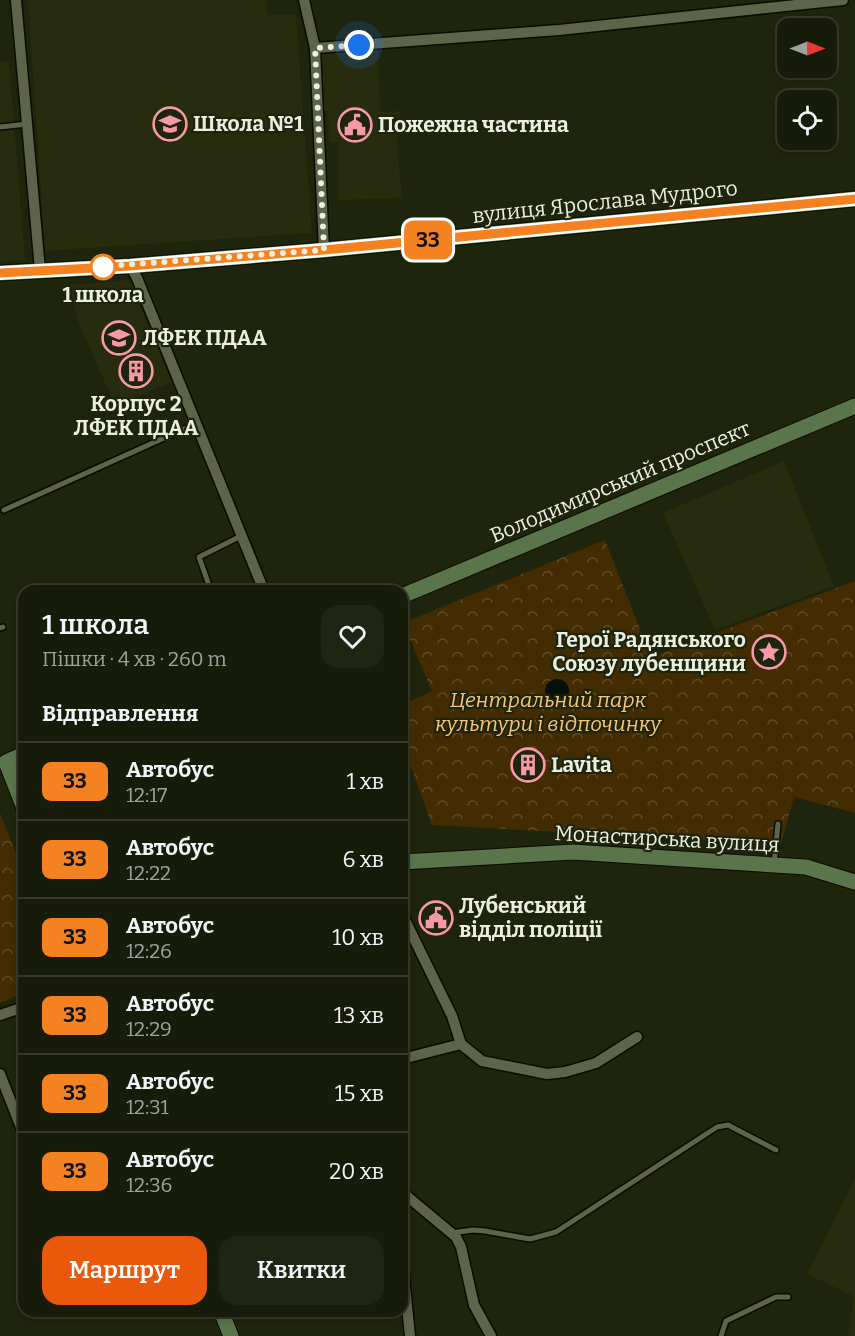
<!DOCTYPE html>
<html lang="uk">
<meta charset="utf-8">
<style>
body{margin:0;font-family:Bitter,serif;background:#202412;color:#f1f3f6;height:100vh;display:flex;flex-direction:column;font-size:22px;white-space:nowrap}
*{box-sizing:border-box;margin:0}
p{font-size:20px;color:#9ea19c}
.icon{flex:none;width:33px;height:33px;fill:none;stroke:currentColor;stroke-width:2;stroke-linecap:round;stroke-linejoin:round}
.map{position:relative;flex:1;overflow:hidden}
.drawer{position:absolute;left:18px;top:585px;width:390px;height:732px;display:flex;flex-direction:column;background:#171b09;border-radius:18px;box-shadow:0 3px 9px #0003,0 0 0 2px #36392a}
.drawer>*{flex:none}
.badge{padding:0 12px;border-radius:9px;font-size:21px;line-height:39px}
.needle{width:39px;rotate:90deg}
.fabs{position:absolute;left:777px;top:18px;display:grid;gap:12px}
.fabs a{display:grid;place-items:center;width:60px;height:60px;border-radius:12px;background:#171b09;box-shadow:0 3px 9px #0003,0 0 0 2px #36392a;font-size:30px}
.you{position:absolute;width:30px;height:30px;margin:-15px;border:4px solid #fff;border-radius:50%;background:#1a73e8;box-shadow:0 0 0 9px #1a73e833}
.map>.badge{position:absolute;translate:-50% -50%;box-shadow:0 0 0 3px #fff}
h2{padding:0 24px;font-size:22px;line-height:54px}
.round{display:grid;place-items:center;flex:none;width:63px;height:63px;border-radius:18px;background:#202412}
.head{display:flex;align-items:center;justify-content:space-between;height:102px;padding:0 24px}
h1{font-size:28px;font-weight:600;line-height:45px}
.button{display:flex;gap:12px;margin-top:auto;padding:12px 24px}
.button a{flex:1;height:69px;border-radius:18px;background:#ea580c;color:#fff;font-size:24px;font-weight:600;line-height:69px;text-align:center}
.button a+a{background:#202412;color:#f1f3f6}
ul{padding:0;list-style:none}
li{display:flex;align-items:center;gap:18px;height:78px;padding:0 24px;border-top:2px solid #36392a}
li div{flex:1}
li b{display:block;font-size:22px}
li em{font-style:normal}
li .badge{min-width:66px;font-weight:700;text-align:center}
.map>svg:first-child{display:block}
</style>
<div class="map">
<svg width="855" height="1336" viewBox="0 0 855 1336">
<defs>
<pattern id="park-crowns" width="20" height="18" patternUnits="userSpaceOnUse" patternTransform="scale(1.5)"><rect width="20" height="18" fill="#442c02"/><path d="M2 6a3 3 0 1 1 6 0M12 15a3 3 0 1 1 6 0" fill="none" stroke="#5f4b26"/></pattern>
</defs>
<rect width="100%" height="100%" fill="#1f240c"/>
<!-- built -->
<g fill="#262c0d">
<polygon points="28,0 266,0 267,15 296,15 312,233 45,251"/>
<polygon points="378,43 380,110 382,112 400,111 401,131 396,131 402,198 338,200 338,142 329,142 328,111 323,111 321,57 329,48"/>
<polygon points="9,61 25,260 0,262 0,62"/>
<polygon points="129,280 172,382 115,406 78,321 69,285"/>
<polygon points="784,461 834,586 715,630 663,513"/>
<polygon points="855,1179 855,1336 848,1336 853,1296 807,1274"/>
</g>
<!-- park -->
<g fill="url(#park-crowns)">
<polygon points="605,540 651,657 855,581 855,813 794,797 781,844 432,825 402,742 402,705 432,691 403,623"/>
<polygon points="0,813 24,873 24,993 0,1003"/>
</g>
<!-- water -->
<circle fill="#05100b" cx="557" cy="691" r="12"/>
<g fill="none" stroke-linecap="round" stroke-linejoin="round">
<defs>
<g id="lane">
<polyline points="0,127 27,124"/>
<polyline points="4,510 195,424"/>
<polyline points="211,591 199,557 241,536"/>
<polyline points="0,628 3,627"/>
<polyline points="774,864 778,824"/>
<polyline points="451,1233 473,1230 485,1231 530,1239 556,1232 717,1127 728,1125 776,1150"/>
<polyline points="721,1336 726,1321 776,1297 788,1297"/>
</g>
<g id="street">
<polyline points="16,0 40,270"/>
<polyline points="304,0 315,48 324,250"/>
<polyline points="315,48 559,30 843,0"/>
<polyline points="130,266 137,278 264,591"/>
<polyline points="402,914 452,1016 461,1044 482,1061 547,1074 565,1072 596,1063 637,1037"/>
<polyline points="0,1015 24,1007"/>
<polyline points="402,1059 461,1044"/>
<polyline points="0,1074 24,1135"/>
<polyline points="402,1192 456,1237 461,1247 474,1305 491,1336"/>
<polyline points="402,1258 410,1336"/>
</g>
<g id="secondary">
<polyline points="0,273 130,266 324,250 855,199"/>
<polyline points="402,596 855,406"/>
<polyline points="24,754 6,762 24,808"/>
<polyline points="402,862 573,852 806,867 855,882"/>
<polyline points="221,1311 231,1336"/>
</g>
</defs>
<!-- lane casing -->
<use href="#lane" stroke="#090c00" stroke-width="8"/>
<!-- street casing -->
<use href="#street" stroke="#090c00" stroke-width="13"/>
<!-- secondary casing -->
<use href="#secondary" stroke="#090c00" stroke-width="17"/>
<!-- lane -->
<use href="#lane" stroke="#5d644a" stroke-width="5"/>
<!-- street -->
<use href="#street" stroke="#5d644a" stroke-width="10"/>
<!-- secondary -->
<use href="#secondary" stroke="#5b754a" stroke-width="15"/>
</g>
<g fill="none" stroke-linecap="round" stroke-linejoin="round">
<defs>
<polyline id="line" points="0,273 130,266 324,250 855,199"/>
</defs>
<!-- line casing -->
<use href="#line" stroke="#fff" stroke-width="14"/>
<!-- line -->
<use href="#line" stroke="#f58220" stroke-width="9"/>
<!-- walk -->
<polyline stroke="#eaeedf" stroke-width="6" stroke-dasharray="0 10.8" points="103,267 96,267 324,250 315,48 359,45"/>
</g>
<!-- icons -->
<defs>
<symbol id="school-ring" viewBox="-11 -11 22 22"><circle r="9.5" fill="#1f240c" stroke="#f49aa7" stroke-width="1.5"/><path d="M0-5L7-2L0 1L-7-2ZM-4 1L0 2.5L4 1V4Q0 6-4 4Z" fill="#f49aa7"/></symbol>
<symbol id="civic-ring" viewBox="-11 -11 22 22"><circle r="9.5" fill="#1f240c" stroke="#f49aa7" stroke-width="1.5"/><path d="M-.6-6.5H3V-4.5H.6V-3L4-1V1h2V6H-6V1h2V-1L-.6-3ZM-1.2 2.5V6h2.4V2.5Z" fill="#f49aa7"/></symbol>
<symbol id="university-ring" viewBox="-11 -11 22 22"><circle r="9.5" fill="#1f240c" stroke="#f49aa7" stroke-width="1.5"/><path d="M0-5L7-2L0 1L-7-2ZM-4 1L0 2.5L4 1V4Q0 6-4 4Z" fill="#f49aa7"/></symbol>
<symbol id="building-ring" viewBox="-11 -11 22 22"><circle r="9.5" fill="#1f240c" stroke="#f49aa7" stroke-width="1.5"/><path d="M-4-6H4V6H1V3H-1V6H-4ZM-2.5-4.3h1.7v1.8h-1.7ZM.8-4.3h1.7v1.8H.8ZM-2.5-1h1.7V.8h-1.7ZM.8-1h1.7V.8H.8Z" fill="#f49aa7"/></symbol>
<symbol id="sight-ring" viewBox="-11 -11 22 22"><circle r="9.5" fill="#1f240c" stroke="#f49aa7" stroke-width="1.5"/><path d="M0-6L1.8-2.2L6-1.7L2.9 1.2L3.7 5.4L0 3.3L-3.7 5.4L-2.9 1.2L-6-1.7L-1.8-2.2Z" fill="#f49aa7"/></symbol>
</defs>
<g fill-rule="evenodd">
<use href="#school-ring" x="151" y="105" width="38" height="38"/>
<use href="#civic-ring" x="336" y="106" width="38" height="38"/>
<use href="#university-ring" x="100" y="319" width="38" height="38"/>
<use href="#building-ring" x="117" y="352" width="38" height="38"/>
<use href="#sight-ring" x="750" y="633" width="38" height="38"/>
<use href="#building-ring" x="509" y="746" width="38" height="38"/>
<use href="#civic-ring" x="417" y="899" width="38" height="38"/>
</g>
<!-- markers -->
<circle fill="#fff" stroke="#f58220" stroke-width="3" cx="103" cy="267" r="12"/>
<g text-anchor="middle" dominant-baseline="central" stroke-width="4.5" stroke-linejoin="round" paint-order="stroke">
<!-- poi labels -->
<g font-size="21" font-weight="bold" fill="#eaeedf" stroke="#1f240c" text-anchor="start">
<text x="193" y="124">Школа №1</text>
<text x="378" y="125">Пожежна частина</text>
<text x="142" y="338">ЛФЕК ПДАА</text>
<text x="136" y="404" text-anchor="middle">Корпус 2<tspan x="136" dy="24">ЛФЕК ПДАА</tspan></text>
<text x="746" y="640" text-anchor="end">Герої Радянського<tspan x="746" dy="24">Союзу лубенщини</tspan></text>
<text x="551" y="765">Lavita</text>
<text x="459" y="906">Лубенський<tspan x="459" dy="24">відділ поліції</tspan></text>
</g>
<!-- street labels -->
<g font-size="21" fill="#eaeedf" stroke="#1f240c">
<text transform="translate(605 202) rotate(-6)">вулиця Ярослава Мудрого</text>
<text transform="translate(620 482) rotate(-23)">Володимирський проспект</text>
<text transform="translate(667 839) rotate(3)">Монастирська вулиця</text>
</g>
<!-- stop labels -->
<g font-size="21" font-weight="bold" fill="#eaeedf" stroke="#1f240c">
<text x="103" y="295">1 школа</text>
</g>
<!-- park labels -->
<g font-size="21" font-style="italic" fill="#f7c375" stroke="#1f240c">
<text x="548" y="700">Центральний парк<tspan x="548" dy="24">культури і відпочинку</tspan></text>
</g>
</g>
</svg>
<div class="fabs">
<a><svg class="needle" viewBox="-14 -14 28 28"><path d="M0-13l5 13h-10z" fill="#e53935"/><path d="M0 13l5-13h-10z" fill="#9ea19c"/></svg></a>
<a><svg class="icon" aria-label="locate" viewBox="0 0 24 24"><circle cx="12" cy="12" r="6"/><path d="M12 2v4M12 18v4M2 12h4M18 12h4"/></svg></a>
</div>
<div class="you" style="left:359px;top:45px"></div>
<b class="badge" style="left:428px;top:240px;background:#f58220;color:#111">33</b>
<section class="drawer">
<div class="head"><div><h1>1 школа</h1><p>Пішки · 4 хв · 260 m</p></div><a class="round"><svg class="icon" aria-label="heart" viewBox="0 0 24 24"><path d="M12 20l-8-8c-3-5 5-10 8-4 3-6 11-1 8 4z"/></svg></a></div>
<h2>Відправлення</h2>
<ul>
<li><span class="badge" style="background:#f58220;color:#111">33</span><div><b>Автобус</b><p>12:17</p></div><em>1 хв</em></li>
<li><span class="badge" style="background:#f58220;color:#111">33</span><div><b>Автобус</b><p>12:22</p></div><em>6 хв</em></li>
<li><span class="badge" style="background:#f58220;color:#111">33</span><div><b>Автобус</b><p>12:26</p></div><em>10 хв</em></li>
<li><span class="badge" style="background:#f58220;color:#111">33</span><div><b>Автобус</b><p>12:29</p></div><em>13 хв</em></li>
<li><span class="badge" style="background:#f58220;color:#111">33</span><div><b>Автобус</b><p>12:31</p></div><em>15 хв</em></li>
<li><span class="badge" style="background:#f58220;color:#111">33</span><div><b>Автобус</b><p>12:36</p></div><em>20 хв</em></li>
</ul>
<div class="button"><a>Маршрут</a><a>Квитки</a></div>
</section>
</div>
